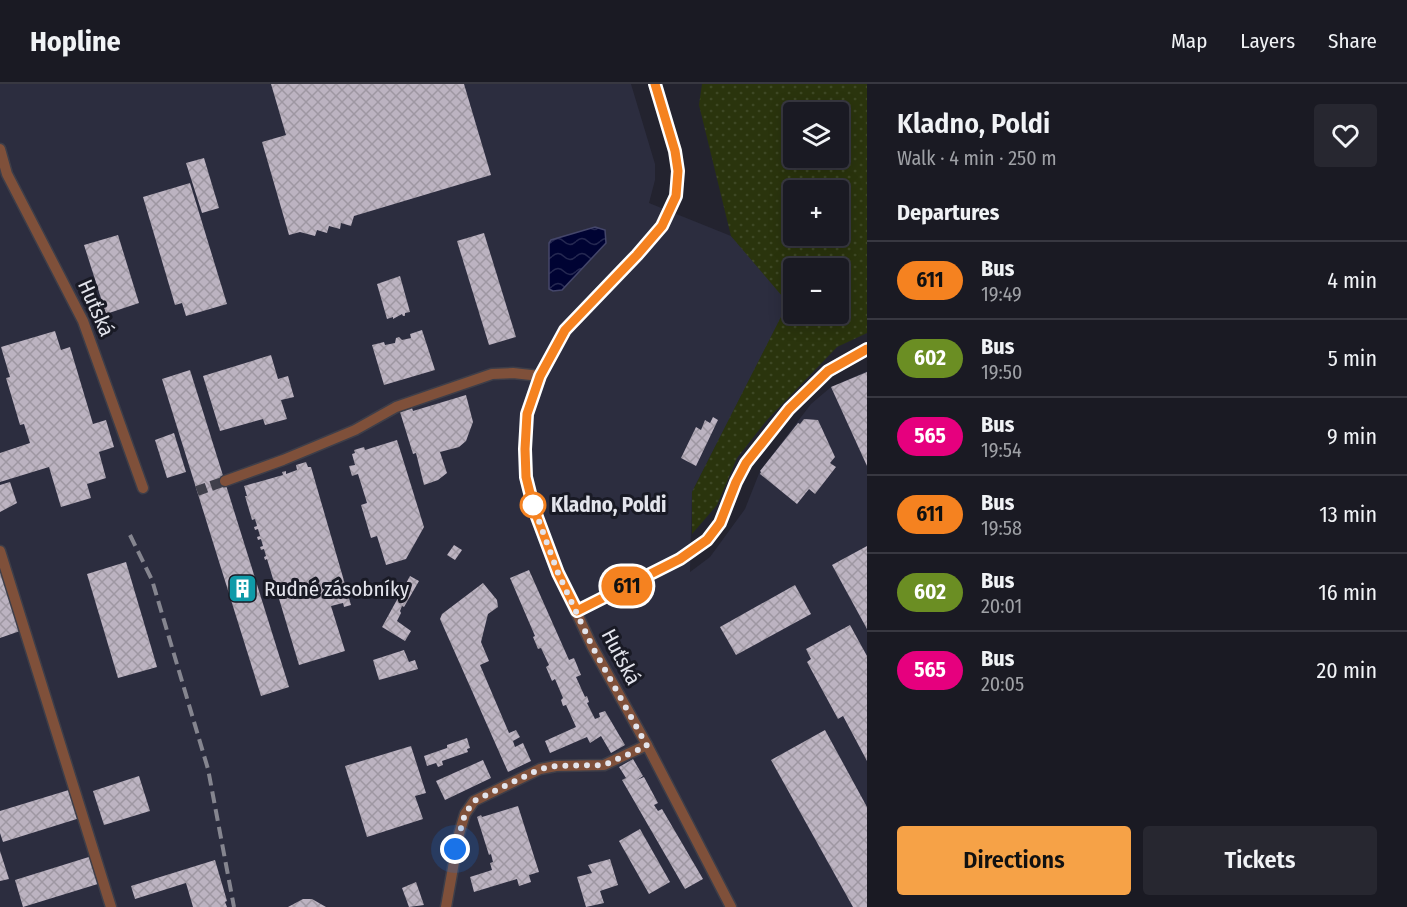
<!DOCTYPE html>
<meta charset="utf-8">
<style>
body{margin:0;font-family:"Fira Sans Condensed",sans-serif;background:#272730;color:#f1f3f6;height:100vh;display:flex;flex-direction:column;font-size:22px;white-space:nowrap}
*{box-sizing:border-box;margin:0}
p{font-size:20px;color:#9fa1a6}
.icon{flex:none;width:33px;height:33px;fill:none;stroke:currentColor;stroke-width:2;stroke-linecap:round;stroke-linejoin:round}
.map{position:relative;flex:1;overflow:hidden}
.sheet{display:flex;flex-direction:column;background:#1a1a23;width:540px}
.sheet>*{flex:none}
.badge{padding:0 12px;border-radius:20px;font-size:21px;line-height:39px}
.controls{position:absolute;left:783px;top:18px;display:grid;gap:12px}
.controls a{display:grid;place-items:center;width:66px;height:66px;border-radius:6px;background:#1a1a23;box-shadow:0 3px 15px #0003,0 0 0 2px #383841;font-size:30px}
.you{position:absolute;width:30px;height:30px;margin:-15px;border:4px solid #fff;border-radius:50%;background:#1a73e8;box-shadow:0 0 0 9px #1a73e833}
.map>.badge{position:absolute;translate:-50% -50%;box-shadow:0 0 0 3px #fff}
h2{padding:0 30px;font-size:22px;line-height:54px}
.round{display:grid;place-items:center;flex:none;width:63px;height:63px;border-radius:6px;background:#272730}
.overview{display:flex;align-items:center;justify-content:space-between;height:102px;padding:0 30px}
h1{font-size:28px;font-weight:600;line-height:45px}
.action{display:flex;gap:12px;margin-top:auto;padding:12px 30px}
.action a{flex:1;height:69px;border-radius:6px;background:#f6a247;color:#111;font-size:24px;font-weight:600;line-height:69px;text-align:center}
.action a+a{background:#272730;color:#f1f3f6}
ul{padding:0;list-style:none}
li{display:flex;align-items:center;gap:18px;height:78px;padding:0 30px;border-top:2px solid #383841}
li div{flex:1}
li b{display:block;font-size:22px}
li em{font-style:normal}
li .badge{min-width:66px;font-weight:700;text-align:center}
header{display:flex;align-items:center;gap:36px;box-sizing:border-box;height:84px;padding:0 30px;background:#1a1a23;border-bottom:2px solid #383841}
header strong{font-size:28px}
nav{display:flex;gap:33px;margin-inline-start:auto;font-size:21px}
main{display:flex;flex:1;min-height:0}
.map>svg:first-child{display:block}
</style>
<header>
<strong>Hopline</strong>
<nav><a>Map</a><a>Layers</a><a>Share</a></nav>
</header>
<main>
<div class="map">
<svg width="867" height="823" viewBox="0 0 867 823">
<defs>
<pattern id="grass-dots" width="8" height="8" patternUnits="userSpaceOnUse" patternTransform="scale(1.5)"><rect width="8" height="8" fill="#2a340d"/><path d="M2 2h.1M6 6h.1" fill="none" stroke="#3e4825" stroke-width="1.8" stroke-linecap="round"/></pattern>
<pattern id="water-waves" width="16" height="10" patternUnits="userSpaceOnUse" patternTransform="scale(1.5)"><rect width="16" height="10" fill="#000333"/><path d="M0 5q4-4 8 0t8 0" fill="none" stroke="#252851"/></pattern>
<pattern id="building-cross-hatch" width="8" height="8" patternUnits="userSpaceOnUse" patternTransform="scale(1.5)"><rect width="8" height="8" fill="#bcb3c1"/><path d="M0 0l8 8M0 8l8-8" fill="none" stroke="#9e97a2"/></pattern>
</defs>
<rect width="100%" height="100%" fill="#23232f"/>
<!-- built -->
<polygon fill="#2c2d3f" points="0,0 631,0 655,80 655,96 649,119 731,152 789,218 692,408 690,488 710,473 745,425 760,387 811,320 831,303 867,287 867,823 0,823"/>
<!-- grass -->
<path fill="url(#grass-dots)" fill-rule="evenodd" d="M702 0H867V249L837 263 767 336 737 374 717 421 692 450V408L788 219 731 152 699 21ZM794 28H838V74H794ZM794 106H838V152H794ZM794 184H838V230H794Z"/>
<!-- water -->
<polygon fill="url(#water-waves)" stroke="#44466a" stroke-width="1.5" points="595,143 605,146 606,159 562,206 553,207 549,205 549,159 551,156"/>
<!-- building -->
<g fill="url(#building-cross-hatch)">
<polygon points="271,0 464,0 491,91 354,132 351,142 341,139 340,145 329,142 327,149 317,146 315,152 300,148 289,151 262,58 286,51"/>
<polygon points="204,74 219,124 202,129 186,79"/>
<polygon points="190,99 227,220 186,232 182,219 175,221 143,113"/>
<polygon points="484,149 516,253 489,261 457,157"/>
<polygon points="118,151 139,219 106,230 84,161"/>
<polygon points="400,192 410,228 405,229 405,232 403,232 402,230 393,235 393,233 387,235 377,200"/>
<polygon points="422,246 435,286 384,301 372,261 384,258 385,261 395,259 396,254 399,253 402,256 411,254 410,250"/>
<polygon points="55,247 61,266 70,263 93,340 106,336 114,363 99,368 106,394 87,400 91,414 61,423 49,383 0,398 0,369 30,359 24,340 20,341 9,304 6,294 10,293 1,263"/>
<polygon points="271,271 278,295 288,292 294,313 281,316 287,335 265,341 263,335 220,347 203,292"/>
<polygon points="190,286 289,603 261,612 162,295"/>
<polygon points="867,288 867,382 831,303"/>
<polygon points="466,311 473,338 466,357 459,363 440,368 447,389 438,396 424,401 416,369 413,370 400,328 412,324 413,327"/>
<polygon points="713,333 718,336 696,382 681,374 696,343 701,346 705,336 710,339"/>
<polygon points="804,335 818,336 835,373 830,379 836,383 815,410 809,405 797,420 760,390 761,388 760,387 798,339 800,340"/>
<polygon points="174,349 186,388 167,394 155,356"/>
<polygon points="397,356 424,443 406,475 386,481 377,452 371,454 361,421 367,419 358,390 352,392 349,382 355,381 352,370 355,369 354,366 364,363 365,366"/>
<polygon points="306,378 308,383 311,383 351,521 344,523 343,519 331,522 345,567 299,581 267,475 265,476 264,473 266,472 264,465 261,466 260,463 263,462 261,455 258,456 257,453 260,452 258,445 255,446 254,443 257,442 255,435 252,436 245,412 247,412 244,402 283,391 282,388 286,387 286,390 297,386 296,381"/>
<polygon points="10,398 17,419 0,428 0,401"/>
<polygon points="454,461 462,466 455,476 447,471"/>
<polygon points="867,462 867,545 832,481"/>
<polygon points="126,478 157,583 118,594 87,490"/>
<polygon points="0,483 20,547 0,554"/>
<polygon points="529,486 569,576 574,574 581,591 576,593 585,613 587,612 589,618 587,619 595,635 600,633 599,629 605,627 625,661 611,669 601,652 590,659 587,653 550,669 545,657 576,643 566,621 563,622 561,616 563,614 555,595 552,597 546,583 549,581 541,564 538,565 533,553 535,552 510,494"/>
<polygon points="410,492 419,497 404,523 402,522 400,527 401,529 397,537 411,547 405,557 382,543"/>
<polygon points="483,499 497,516 498,523 488,530 481,558 489,577 480,581 509,649 516,646 520,653 513,657 515,663 523,659 531,677 508,688 440,535 442,530"/>
<polygon points="795,501 811,530 736,571 720,543"/>
<polygon points="850,541 867,572 867,677 843,632 838,635 807,578 811,575 806,565"/>
<polygon points="404,566 409,578 415,576 418,585 379,596 373,576"/>
<polygon points="825,646 867,723 867,823 853,823 771,676"/>
<polygon points="467,654 470,664 467,665 468,668 442,677 443,681 438,683 436,679 427,682 424,672 447,664 447,661"/>
<polygon points="411,662 426,709 415,712 423,735 367,753 345,682"/>
<polygon points="633,675 643,692 637,696 644,693 658,719 654,721 658,727 662,725 703,795 685,805 622,696 626,694 619,683"/>
<polygon points="483,676 491,694 445,716 436,697"/>
<polygon points="139,692 150,727 104,741 93,707"/>
<polygon points="72,705 80,734 3,758 0,749 0,727"/>
<polygon points="518,722 539,788 529,791 531,798 519,802 517,795 474,808 470,793 492,786 490,779 493,778 491,770 489,771 477,733 481,731 482,733"/>
<polygon points="640,745 670,798 649,810 619,757"/>
<polygon points="0,767 9,795 0,797"/>
<polygon points="92,772 101,799 23,823 15,796"/>
<polygon points="610,775 618,801 600,807 604,819 586,823 577,793 592,789 588,781"/>
<polygon points="215,776 227,817 225,818 227,823 193,823 186,799 135,815 131,802"/>
<polygon points="416,798 424,821 409,823 402,804"/>
<polygon points="303,815 312,815 326,823 288,823"/>
</g>
<g fill="none" stroke-linecap="round" stroke-linejoin="round">
<!-- street-tunnel -->
<polyline stroke="#40404b" stroke-width="10" stroke-dasharray="10 5" stroke-linecap="butt" points="197,407 225,397"/>
<defs>
<g id="street">
<polyline points="655,0 675,67 678,87 676,112 661,142 637,171 565,246 540,292 527,330 525,365 526,393 534,425 558,489 592,562 647,661 731,823"/>
<polyline points="0,65 7,90 83,237 143,404"/>
<polyline points="225,397 283,376 355,346 396,323 492,290 513,289 540,292"/>
<polyline points="0,467 111,823"/>
<polyline points="577,527 680,475 707,456 720,439 736,398 746,379 789,325 828,287 867,265"/>
<polyline points="446,823 459,750 465,730 474,717 540,685 556,682 604,681 647,661"/>
</g>
</defs>
<!-- street casing -->
<use href="#street" stroke="#3e3e49" stroke-width="13"/>
<!-- street -->
<use href="#street" stroke="#7f503a" stroke-width="10"/>
<!-- rail -->
<polyline stroke="#85858f" stroke-width="4" stroke-dasharray="12 6" stroke-linecap="butt" points="130,451 152,496 208,685 234,823"/>
</g>
<g fill="none" stroke-linecap="round" stroke-linejoin="round">
<defs>
<polyline id="line" points="655,0 675,67 678,87 676,112 662,142 637,171 565,246 540,292 527,330 525,365 526,393 534,425 558,489 577,527 680,475 707,456 720,439 736,398 746,379 789,325 828,287 867,265"/>
</defs>
<!-- line casing -->
<use href="#line" stroke="#fff" stroke-width="14"/>
<!-- line -->
<use href="#line" stroke="#f58220" stroke-width="9"/>
<!-- walk -->
<polyline stroke="#e3e4ec" stroke-width="6" stroke-dasharray="0 10.8" points="455,765 465,730 474,717 540,685 556,682 604,681 647,662 592,562 558,489 533,421"/>
</g>
<!-- icons -->
<defs>
<symbol id="building-square" viewBox="-11 -11 22 22"><rect x="-9" y="-9" width="18" height="18" rx="4" fill="#0f9aa8" stroke="#191a25"/><path d="M-4-6H4V6H1V3H-1V6H-4ZM-2.5-4.3h1.7v1.8h-1.7ZM.8-4.3h1.7v1.8H.8ZM-2.5-1h1.7V.8h-1.7ZM.8-1h1.7V.8H.8Z" fill="#fff"/></symbol>
</defs>
<g fill-rule="evenodd">
<use href="#building-square" x="226" y="488" width="33" height="33"/>
</g>
<!-- markers -->
<circle fill="#fff" stroke="#f58220" stroke-width="3" cx="533" cy="421" r="12"/>
<g text-anchor="middle" dominant-baseline="central" stroke-width="6" stroke-linejoin="round" paint-order="stroke">
<!-- street labels -->
<g font-size="21" fill="#e3e4ec" stroke="#191a25">
<text transform="translate(96 224) rotate(66)">Huťská</text>
<text transform="translate(621 573) rotate(62)">Huťská</text>
</g>
<!-- stop labels -->
<g font-size="21" font-weight="bold" fill="#e3e4ec" stroke="#191a25" text-anchor="start">
<text x="551" y="421">Kladno, Poldi</text>
</g>
<!-- poi labels -->
<g font-size="21" fill="#e3e4ec" stroke="#191a25" text-anchor="start">
<text x="264" y="505">Rudné zásobníky</text>
</g>
</g>
</svg>
<div class="controls">
<a><svg class="icon" aria-label="layers" viewBox="0 0 24 24"><path d="M12 4l9 5-9 5-9-5zM3 14l9 5 9-5"/></svg></a>
<a>+</a>
<a>−</a>
</div>
<div class="you" style="left:455px;top:765px"></div>
<b class="badge" style="left:627px;top:502px;background:#f58220;color:#111">611</b>
</div>
<section class="sheet">
<div class="overview"><div><h1>Kladno, Poldi</h1><p>Walk · 4 min · 250 m</p></div><a class="round"><svg class="icon" aria-label="heart" viewBox="0 0 24 24"><path d="M12 20l-8-8c-3-5 5-10 8-4 3-6 11-1 8 4z"/></svg></a></div>
<h2>Departures</h2>
<ul>
<li><span class="badge" style="background:#f58220;color:#111">611</span><div><b>Bus</b><p>19:49</p></div><em>4 min</em></li>
<li><span class="badge" style="background:#6b8e23;color:#fff">602</span><div><b>Bus</b><p>19:50</p></div><em>5 min</em></li>
<li><span class="badge" style="background:#e6007e;color:#fff">565</span><div><b>Bus</b><p>19:54</p></div><em>9 min</em></li>
<li><span class="badge" style="background:#f58220;color:#111">611</span><div><b>Bus</b><p>19:58</p></div><em>13 min</em></li>
<li><span class="badge" style="background:#6b8e23;color:#fff">602</span><div><b>Bus</b><p>20:01</p></div><em>16 min</em></li>
<li><span class="badge" style="background:#e6007e;color:#fff">565</span><div><b>Bus</b><p>20:05</p></div><em>20 min</em></li>
</ul>
<div class="action"><a>Directions</a><a>Tickets</a></div>
</section>
</main>
